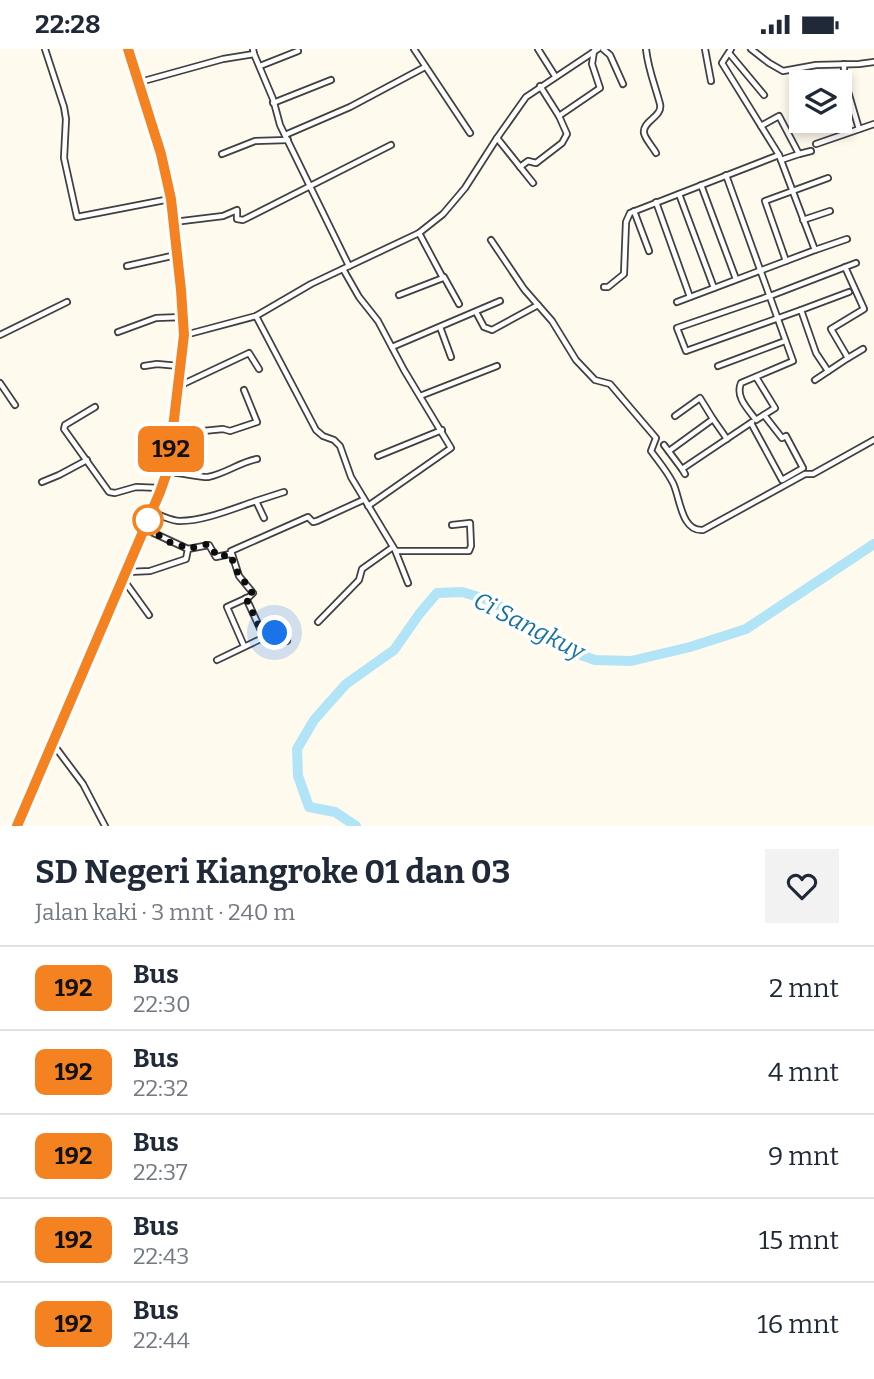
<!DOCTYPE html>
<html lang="id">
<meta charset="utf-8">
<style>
body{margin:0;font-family:Bitter,serif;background:#f2f2f3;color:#1f2937;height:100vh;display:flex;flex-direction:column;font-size:26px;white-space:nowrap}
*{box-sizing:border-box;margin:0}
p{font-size:23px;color:#747a83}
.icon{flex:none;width:38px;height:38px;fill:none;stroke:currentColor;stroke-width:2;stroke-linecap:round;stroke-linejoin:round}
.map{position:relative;height:777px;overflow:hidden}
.drawer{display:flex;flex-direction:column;background:#fff;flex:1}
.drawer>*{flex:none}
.badge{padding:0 14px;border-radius:10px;font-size:24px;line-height:46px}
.controls{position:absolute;left:789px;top:21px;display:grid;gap:14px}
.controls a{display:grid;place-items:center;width:63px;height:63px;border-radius:0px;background:#fff;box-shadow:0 4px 10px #0003;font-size:35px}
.you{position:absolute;width:35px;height:35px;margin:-18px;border:5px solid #fff;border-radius:50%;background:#1a73e8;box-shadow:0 0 0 10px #1a73e833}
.map>.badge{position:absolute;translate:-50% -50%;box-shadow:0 0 0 4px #fff}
.round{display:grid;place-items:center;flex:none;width:74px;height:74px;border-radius:0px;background:#f2f2f3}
.summary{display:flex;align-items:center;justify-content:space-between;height:119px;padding:0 35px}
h1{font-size:33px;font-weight:700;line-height:52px}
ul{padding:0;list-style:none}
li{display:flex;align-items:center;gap:21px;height:84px;padding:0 35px;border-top:2px solid #e0e1e3}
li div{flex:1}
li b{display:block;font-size:26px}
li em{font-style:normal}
li .badge{min-width:77px;font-weight:700;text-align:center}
.status{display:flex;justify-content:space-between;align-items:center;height:49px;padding:0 35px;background:#fff;direction:ltr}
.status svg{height:19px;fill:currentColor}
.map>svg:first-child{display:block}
</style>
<div class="status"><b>22:28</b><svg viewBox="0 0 49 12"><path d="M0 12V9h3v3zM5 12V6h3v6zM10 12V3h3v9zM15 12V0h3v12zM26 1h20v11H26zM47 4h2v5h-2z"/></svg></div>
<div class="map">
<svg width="874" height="777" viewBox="0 0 874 777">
<rect width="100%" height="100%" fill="#fffaee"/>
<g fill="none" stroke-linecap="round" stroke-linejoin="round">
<!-- river -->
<polyline stroke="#b2e4f7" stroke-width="10" points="356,777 335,763 309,758 298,727 297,700 314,671 346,635 394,601 420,564 437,544 462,543 492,552 564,600 595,611 631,612 690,598 746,580 874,495"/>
<defs>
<g id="street">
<polyline points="45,0 64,58 66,70 64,109 77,168 170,150"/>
<polyline points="414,0 470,84"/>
<polyline points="538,0 555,27"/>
<polyline points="603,0 610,6 623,35"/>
<path d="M646 0C648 20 655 36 660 55 663 68 642 72 644 84 645 90 653 98 656 104"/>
<polyline points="705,0 711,32"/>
<polyline points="751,0 769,14 783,22 816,16 859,15 874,13"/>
<polyline points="729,4 764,46"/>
<polyline points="254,5 273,50 280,76 349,217"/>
<polyline points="844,15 844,29 859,80"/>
<polyline points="260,17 298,2"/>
<polyline points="140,33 223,10 254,5 253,0"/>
<polyline points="540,37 559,67"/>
<polyline points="273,54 331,31"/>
<polyline points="761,77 779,67 799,105 811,102"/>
<polyline points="285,86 350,58 425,18"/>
<polyline points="497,89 533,134"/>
<polyline points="816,95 874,75"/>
<polyline points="222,105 255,92 288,91"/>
<polyline points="779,106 815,201 847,190"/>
<polyline points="781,111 799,105"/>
<polyline points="520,118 528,112 536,114 562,94 567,85 559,67 600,39 592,15 594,2"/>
<path d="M726 126 793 312 741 334C735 348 748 360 756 371L775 359 756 328"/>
<polyline points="701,136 736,230"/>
<polyline points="679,145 714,239"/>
<polyline points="656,153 690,248"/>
<polyline points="634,162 649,202"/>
<polyline points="803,171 830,162"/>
<polyline points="174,173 223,167 237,161 237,170 243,171 391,96"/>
<polyline points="491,191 524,240 538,256"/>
<polyline points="786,212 765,152 828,129"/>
<polyline points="127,217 176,206"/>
<polyline points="845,218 864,260 831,280 848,309 863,300"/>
<polyline points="343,220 359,248 378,272 404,321 451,399 368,457"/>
<polyline points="444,228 459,255"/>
<polyline points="604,238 608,238 624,225 626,173 630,164 779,106 722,14 731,0"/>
<polyline points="399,246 443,229 419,184"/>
<polyline points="677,253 815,201"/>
<polyline points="801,261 849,243"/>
<path d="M476 263 484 278 492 281 538 256 552 272 576 311 595 331 610 335 656 389 651 402C659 413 667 422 673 434 680 448 681 483 703 481L805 425H813L874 391"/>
<polyline points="256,267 316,381 323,387 334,391 340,397 351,428 395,501 408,534"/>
<polyline points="440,278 451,308"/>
<polyline points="118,283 156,269 183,268"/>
<polyline points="0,286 67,253"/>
<polyline points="185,286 256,267 311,235 419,184 443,165 465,139 497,89 526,48 598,0"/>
<polyline points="392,298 500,252"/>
<polyline points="144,317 157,315 179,317"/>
<polyline points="718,317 785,292"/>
<polyline points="828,322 816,304 801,261 686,302 677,279 770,247 856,214"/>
<polyline points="815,331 848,309"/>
<polyline points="0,334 15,356"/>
<polyline points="179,337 249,304 259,320"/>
<polyline points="420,347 497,317"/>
<polyline points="95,358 65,376 64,380 109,443 115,444 136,438 161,439"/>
<polyline points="675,367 700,349 713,370"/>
<polyline points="751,374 782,431 803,419 786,387 782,389 764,366"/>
<polyline points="173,385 223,380 230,382 257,373 244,341"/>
<polyline points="664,396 682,420"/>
<polyline points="669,402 713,370 727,390"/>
<polyline points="378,407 442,381"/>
<path d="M168 423C177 423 204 429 208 428 225 425 240 413 257 410"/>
<polyline points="685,425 682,420 752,373"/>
<polyline points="42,433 59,426 87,411"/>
<polyline points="256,452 284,443"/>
<path d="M153 464C161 466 171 472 180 472 204 472 232 460 256 452L264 469"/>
<polyline points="145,480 188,500"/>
<polyline points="396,502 469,502 471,497 470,474 452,476"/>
<polyline points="128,523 150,522 186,510 188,500 209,496 216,508 230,505"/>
<polyline points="123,530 149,566"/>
<polyline points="246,549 264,588"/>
<polyline points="318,573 359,531 362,520 393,498"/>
<polyline points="244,597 227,558 249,548 253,544 239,527 231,502 308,468 313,473 317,472 363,451"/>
<polyline points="217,611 271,585 279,584 287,592"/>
<polyline points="53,695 83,735 105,777"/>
</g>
<polyline id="primary" points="17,777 152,464 167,423 170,404 184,286 181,241 171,150 161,105 129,0"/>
</defs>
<!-- street casing -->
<use href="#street" stroke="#404040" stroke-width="8"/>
<!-- primary casing -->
<use href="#primary" stroke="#1e1e1e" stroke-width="11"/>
<!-- street -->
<use href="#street" stroke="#fff" stroke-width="4.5"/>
<!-- primary -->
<use href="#primary" stroke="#fac662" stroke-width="8"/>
</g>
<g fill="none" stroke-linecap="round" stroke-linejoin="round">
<defs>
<polyline id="line" points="17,777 160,443 167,423 170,404 184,286 181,241 171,150 161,105 128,0"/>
</defs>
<!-- line casing -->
<use href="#line" stroke="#fff" stroke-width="16"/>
<!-- line -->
<use href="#line" stroke="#f58220" stroke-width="10"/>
<!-- walk -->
<path stroke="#0d0d0d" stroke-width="7" stroke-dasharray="0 12.6" d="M148 471 145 480C153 483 159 486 166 491 173 496 181 495 188 500L208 495 218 508 230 505 239 527 251 540 252 545 246 549 264 588 275 584"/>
</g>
<!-- markers -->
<circle fill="#fff" stroke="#f58220" stroke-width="3.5" cx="148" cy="471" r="14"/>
<g text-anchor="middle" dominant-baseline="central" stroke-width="7" stroke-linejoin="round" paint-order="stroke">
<!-- water labels -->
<g font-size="24" font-style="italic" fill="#1572a1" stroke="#fff">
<text transform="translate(529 577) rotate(27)">Ci Sangkuy</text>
</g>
</g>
</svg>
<div class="controls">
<a><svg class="icon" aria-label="layers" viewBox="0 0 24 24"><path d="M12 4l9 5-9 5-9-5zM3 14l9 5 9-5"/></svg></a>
</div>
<div class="you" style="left:275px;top:584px"></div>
<b class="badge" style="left:171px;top:400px;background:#f58220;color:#111">192</b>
</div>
<section class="drawer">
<div class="summary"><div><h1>SD Negeri Kiangroke 01 dan 03</h1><p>Jalan kaki · 3 mnt · 240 m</p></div><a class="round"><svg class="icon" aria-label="heart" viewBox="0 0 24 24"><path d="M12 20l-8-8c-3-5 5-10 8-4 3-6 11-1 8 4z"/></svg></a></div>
<ul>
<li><span class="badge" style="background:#f58220;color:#111">192</span><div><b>Bus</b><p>22:30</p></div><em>2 mnt</em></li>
<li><span class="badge" style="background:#f58220;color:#111">192</span><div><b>Bus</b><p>22:32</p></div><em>4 mnt</em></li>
<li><span class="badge" style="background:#f58220;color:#111">192</span><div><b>Bus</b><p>22:37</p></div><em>9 mnt</em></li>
<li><span class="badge" style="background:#f58220;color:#111">192</span><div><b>Bus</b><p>22:43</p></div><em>15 mnt</em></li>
<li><span class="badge" style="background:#f58220;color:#111">192</span><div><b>Bus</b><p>22:44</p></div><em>16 mnt</em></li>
</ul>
</section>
